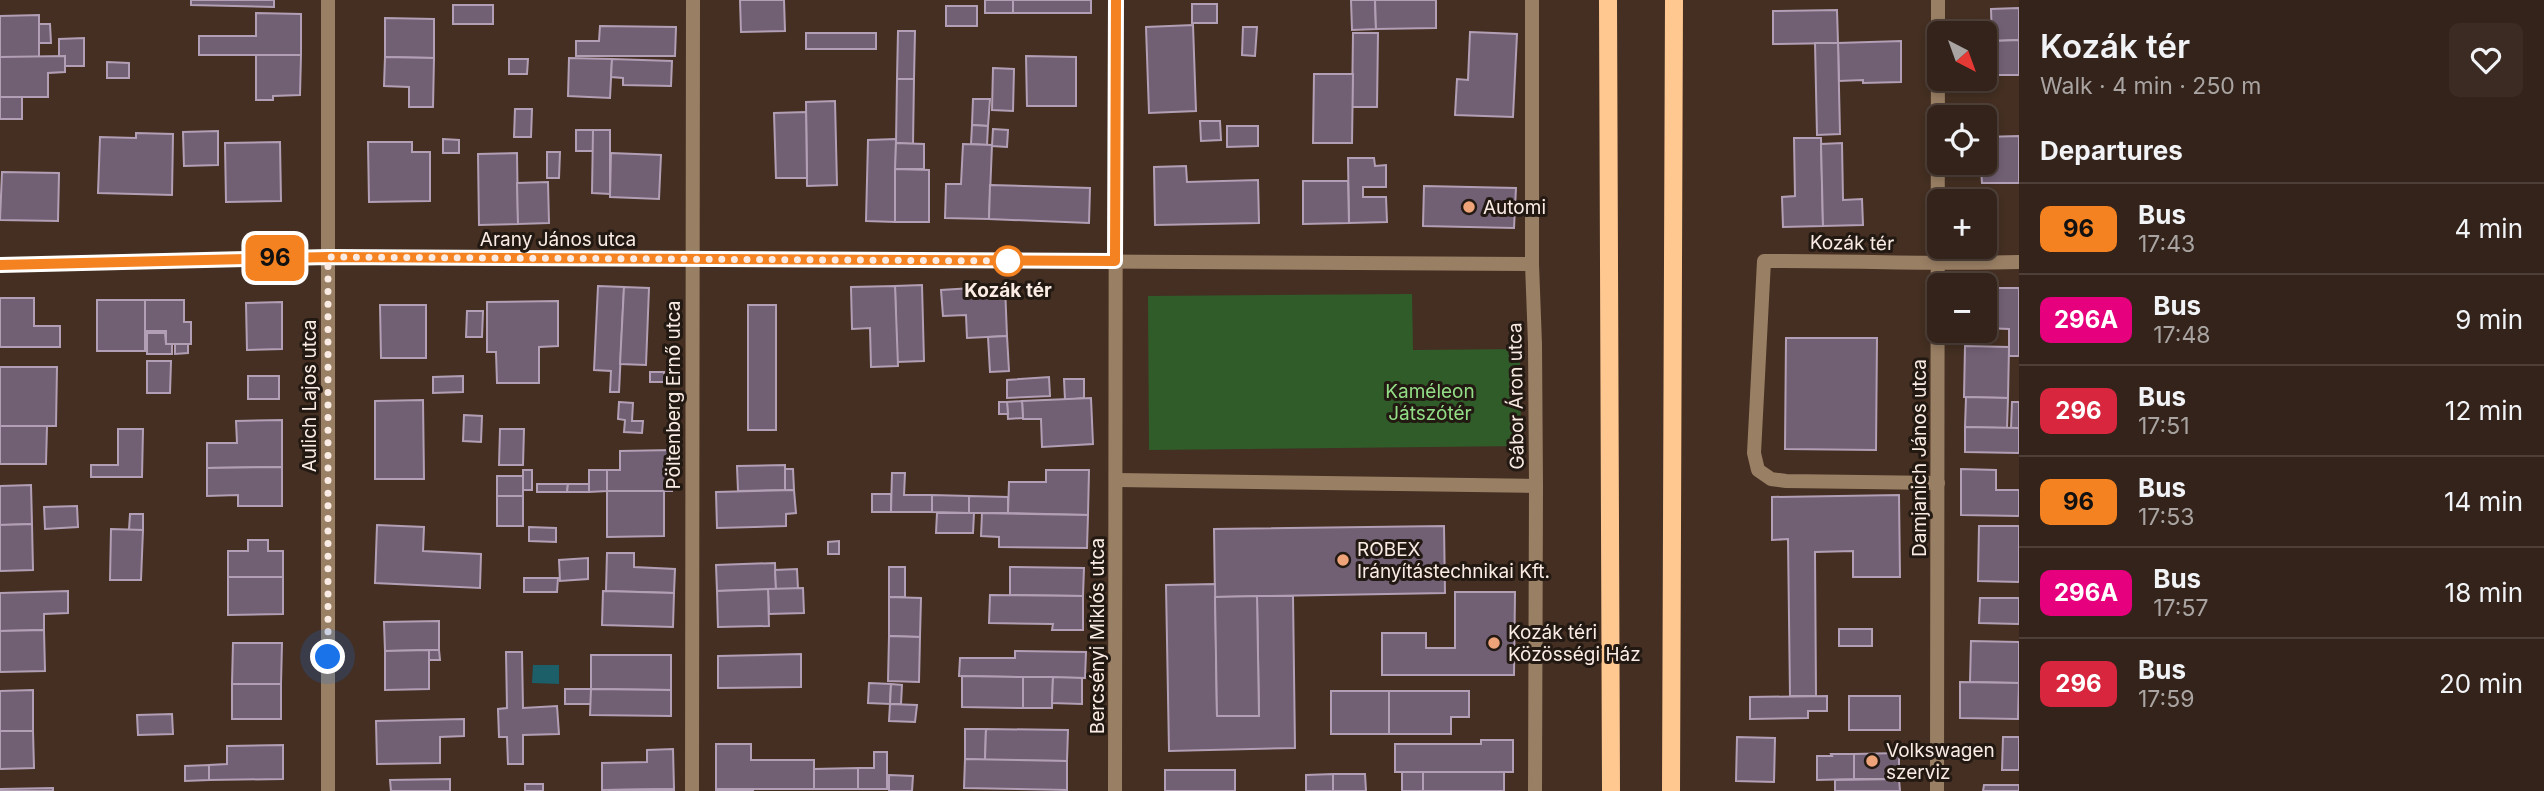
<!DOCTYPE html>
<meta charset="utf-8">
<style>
body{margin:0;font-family:Inter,sans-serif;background:#3b2b23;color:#f1f3f6;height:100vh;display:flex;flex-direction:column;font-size:26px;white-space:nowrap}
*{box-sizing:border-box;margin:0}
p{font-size:23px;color:#a9a4a2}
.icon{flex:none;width:38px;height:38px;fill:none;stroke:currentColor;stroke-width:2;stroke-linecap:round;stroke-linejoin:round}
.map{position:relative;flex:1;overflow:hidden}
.panel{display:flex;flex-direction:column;background:#33231a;width:525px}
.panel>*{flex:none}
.badge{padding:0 14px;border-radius:10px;font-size:24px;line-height:46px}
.needle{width:46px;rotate:139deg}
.fabs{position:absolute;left:1927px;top:21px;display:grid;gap:14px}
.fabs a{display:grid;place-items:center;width:70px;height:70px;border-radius:10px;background:#33231a;box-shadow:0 4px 10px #0003,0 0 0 2px #4e4039;font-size:35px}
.you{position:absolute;width:35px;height:35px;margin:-18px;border:5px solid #fff;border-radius:50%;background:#1a73e8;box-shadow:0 0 0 10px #1a73e833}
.map>.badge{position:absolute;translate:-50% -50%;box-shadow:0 0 0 4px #fff}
h2{padding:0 21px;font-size:26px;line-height:63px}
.round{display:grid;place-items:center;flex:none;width:74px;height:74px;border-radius:10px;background:#3b2b23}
.headline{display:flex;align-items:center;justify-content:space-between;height:119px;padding:0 21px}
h1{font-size:33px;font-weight:600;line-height:52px}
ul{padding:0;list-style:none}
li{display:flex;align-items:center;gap:21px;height:91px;padding:0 21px;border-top:2px solid #4e4039}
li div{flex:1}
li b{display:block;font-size:26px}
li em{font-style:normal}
li .badge{min-width:77px;font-weight:700;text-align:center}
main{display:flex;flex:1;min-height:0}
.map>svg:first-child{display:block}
</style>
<main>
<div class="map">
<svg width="2019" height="791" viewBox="0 0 2019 791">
<rect width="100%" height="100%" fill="#442f22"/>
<!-- green -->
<polygon fill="#305c29" points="1412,294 1413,350 1520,349 1521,446 1149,450 1148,296"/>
<!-- water -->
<polygon fill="#1c5f69" points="533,665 559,665 559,684 532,683"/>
<!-- building -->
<g fill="#715f73" stroke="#b29fb5" stroke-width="2">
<polygon points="191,0 274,0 274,7 191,5"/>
<polygon points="740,0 784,0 785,31 741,32"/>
<rect x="985" y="0" width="28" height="13"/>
<rect x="1013" y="0" width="78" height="13"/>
<polygon points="1351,0 1375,0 1376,29 1352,30"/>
<polygon points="1375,0 1436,0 1436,28 1376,29"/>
<rect x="1192" y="4" width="25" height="19"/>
<rect x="453" y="5" width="40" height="19"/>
<rect x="946" y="6" width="31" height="20"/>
<polygon points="2019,8 2019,40 1992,41 1991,9"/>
<polygon points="1837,10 1838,43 1773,44 1773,11"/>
<polygon points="256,13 301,14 301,55 199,55 199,36 256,36"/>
<polygon points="39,15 39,57 0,57 0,16"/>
<polygon points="385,18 434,19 434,58 385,57"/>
<polygon points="39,24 50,24 51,43 39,43"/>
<polygon points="1193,25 1196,111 1149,113 1146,27"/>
<polygon points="600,26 676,27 675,56 576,56 576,41 599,41"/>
<polygon points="1243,27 1257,27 1255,56 1242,55"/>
<polygon points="898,31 915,31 914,79 897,79"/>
<polygon points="1470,32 1517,34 1513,117 1455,115 1457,79 1468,80"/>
<rect x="806" y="33" width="70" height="16"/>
<polygon points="1353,33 1378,33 1377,107 1352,107"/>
<polygon points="84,38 84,66 65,66 65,56 59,57 59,39"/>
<polygon points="2019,40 2019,75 1993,75 1992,41"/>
<polygon points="1901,41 1901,82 1863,83 1863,80 1839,81 1838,43"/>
<polygon points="1815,43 1838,43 1840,134 1817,135"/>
<polygon points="256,55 301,55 300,95 273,96 273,100 256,100"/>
<polygon points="65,56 65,72 48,73 48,97 0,97 0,57"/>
<polygon points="1026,56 1076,57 1076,106 1027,106"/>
<polygon points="385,57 434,58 433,107 409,107 409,87 384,86"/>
<polygon points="569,58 612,59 610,98 568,96"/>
<polygon points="509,59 528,59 527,74 509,74"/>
<polygon points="612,59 672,61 671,86 623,85 623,78 611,77"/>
<polygon points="107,62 129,63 129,78 107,78"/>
<polygon points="993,68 1014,69 1013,111 992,110"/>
<polygon points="1314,74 1353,74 1352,143 1313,143"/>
<polygon points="897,79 914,79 913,144 896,143"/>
<rect x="0" y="97" width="22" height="22"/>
<polygon points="973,99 990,99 988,126 972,125"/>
<polygon points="835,101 837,185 807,186 806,102"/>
<polygon points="515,109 532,109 531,137 514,137"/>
<polygon points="806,112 807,178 776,178 774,113"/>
<polygon points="1200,121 1220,121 1221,140 1201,141"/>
<polygon points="972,125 988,126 987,145 971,144"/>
<polygon points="1227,126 1258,126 1258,146 1227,147"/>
<polygon points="993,129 1008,130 1007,147 992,146"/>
<rect x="576" y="130" width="17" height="21"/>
<polygon points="593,130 610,130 610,194 592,193"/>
<polygon points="218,131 218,165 184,166 183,132"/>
<polygon points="136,133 173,134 172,195 98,193 100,137 136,138"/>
<polygon points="2019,136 2019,183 1982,183 1981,170 1966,171 1966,163 1984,163 1984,137"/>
<polygon points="1794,138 1821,138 1823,226 1783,227 1782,197 1795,196"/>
<polygon points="443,139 459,140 459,153 443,153"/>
<polygon points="896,139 895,222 866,221 868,140"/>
<polygon points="280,142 281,201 226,202 225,143"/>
<polygon points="368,142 412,142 412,152 430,152 430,201 369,202"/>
<polygon points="896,143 924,144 924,169 895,169"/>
<polygon points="1842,143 1843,200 1862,199 1863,225 1823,226 1821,144"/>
<polygon points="963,144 992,145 989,219 945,218 946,184 961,184"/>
<polygon points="547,152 560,152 559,178 547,178"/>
<polygon points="517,153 518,224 479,225 478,154"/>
<polygon points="611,153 661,155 659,199 610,197"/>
<polygon points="1348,158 1374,158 1375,166 1386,165 1386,187 1363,187 1363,197 1386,197 1387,222 1349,223"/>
<polygon points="1186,166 1187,182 1258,180 1259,223 1155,225 1154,167"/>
<polygon points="895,169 929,170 929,222 895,222"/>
<polygon points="2,172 59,173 58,221 0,220"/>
<polygon points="1303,181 1348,181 1349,223 1303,224"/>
<polygon points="548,182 549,223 518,224 517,183"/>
<polygon points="990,185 1090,188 1089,223 989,219"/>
<polygon points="1424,186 1516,188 1514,228 1423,226"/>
<polygon points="922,285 924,361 897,362 895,286"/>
<polygon points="598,286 624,287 619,392 610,392 611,371 594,370"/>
<polygon points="895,286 898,366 871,367 870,328 852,329 851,287"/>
<polygon points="1005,286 1007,336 967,338 966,315 943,316 941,290"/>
<polygon points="624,287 649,288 646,365 620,364"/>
<polygon points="1984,288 2019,288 2019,356 2009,356 2009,329 1984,328"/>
<polygon points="0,298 34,298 34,326 60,326 60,347 0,347"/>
<rect x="97" y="300" width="48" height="51"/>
<polygon points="145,300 184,300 184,322 191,322 191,344 166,344 166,331 145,331"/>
<polygon points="558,301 558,346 539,347 539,383 497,383 496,352 487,352 487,302"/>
<polygon points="282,302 282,349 247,350 246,303"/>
<polygon points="380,305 426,305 426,358 381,358"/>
<rect x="748" y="305" width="28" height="125"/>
<polygon points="467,311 483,311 482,337 466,337"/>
<polygon points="147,333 165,333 166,344 172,344 172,354 147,354"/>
<polygon points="1007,336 1009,371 990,372 988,337"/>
<polygon points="1786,338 1877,338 1876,450 1785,449"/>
<polygon points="175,344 188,344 188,353 175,354"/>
<polygon points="1965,346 2009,347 2008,398 1964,397"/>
<polygon points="147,361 171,361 170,393 147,393"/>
<polygon points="0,367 57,367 56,426 0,426"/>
<rect x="650" y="372" width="14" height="10"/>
<rect x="248" y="376" width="31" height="23"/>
<polygon points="463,376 463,392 433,393 433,377"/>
<polygon points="1049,377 1050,396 1007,398 1007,380"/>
<polygon points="1064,379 1084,379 1084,398 1065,400"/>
<polygon points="1966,397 2008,398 2007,428 1965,427"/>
<polygon points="1091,398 1093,444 1042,447 1041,419 1023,419 1022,401"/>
<polygon points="423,400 424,479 375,479 375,401"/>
<polygon points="1022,401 1023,418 1008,419 1007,402"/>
<polygon points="619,402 633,403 632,421 643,421 642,433 624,432 625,420 618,419"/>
<polygon points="999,402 1007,402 1008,414 999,414"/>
<polygon points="2012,402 2019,402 2019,428 2011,428"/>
<polygon points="464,415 482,416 481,442 463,441"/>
<polygon points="282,420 282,467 207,468 207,443 237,443 236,421"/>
<polygon points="0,426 47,426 46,464 0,464"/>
<polygon points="1965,427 2019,428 2019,453 1965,452"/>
<polygon points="118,429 143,429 142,477 91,477 91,465 118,465"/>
<polygon points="500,429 524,429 523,465 499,465"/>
<polygon points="672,450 672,491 607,491 607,470 620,470 620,451"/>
<polygon points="785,465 785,490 738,491 737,466"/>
<polygon points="282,467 282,506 238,506 238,495 207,496 207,468"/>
<polygon points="785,469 793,469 794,490 785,490"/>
<polygon points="1961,469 1996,470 1996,490 2019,490 2019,516 1961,515"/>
<rect x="523" y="470" width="9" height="20"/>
<polygon points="589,470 607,470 607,491 589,492"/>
<polygon points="1046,470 1089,470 1088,515 1008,513 1009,482 1046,482"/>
<polygon points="892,473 905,473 904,495 932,495 932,512 891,512"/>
<rect x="497" y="476" width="26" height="20"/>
<polygon points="537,484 568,484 567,492 537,492"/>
<polygon points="568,484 589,484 589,492 567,492"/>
<polygon points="31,485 32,524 0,525 0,486"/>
<polygon points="794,490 796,513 786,514 786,526 717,528 716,492"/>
<polygon points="607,491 664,491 664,536 607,537"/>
<rect x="872" y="494" width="19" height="18"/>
<polygon points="932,495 969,496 969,513 932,512"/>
<polygon points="1899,495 1900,577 1853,577 1853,551 1815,552 1816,696 1790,696 1788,539 1772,540 1772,497"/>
<rect x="497" y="496" width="26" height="30"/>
<polygon points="969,496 1008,497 1008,513 969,513"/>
<polygon points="77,506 78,527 45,529 44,507"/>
<polygon points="937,513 974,513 973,533 936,533"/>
<polygon points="982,513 1088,515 1087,548 999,547 999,537 981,536"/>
<polygon points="130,514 143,514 143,530 129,530"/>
<polygon points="32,524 33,570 0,571 0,525"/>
<polygon points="377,525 424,527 423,551 481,554 480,588 375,583"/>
<polygon points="1444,526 1445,593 1215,597 1214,529"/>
<polygon points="1979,526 2019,526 2019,582 1978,581"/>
<polygon points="529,527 556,528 556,542 529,541"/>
<polygon points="111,529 143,530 141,580 110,580"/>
<polygon points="248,540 268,540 268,551 283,551 283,577 228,577 228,551 248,551"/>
<polygon points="839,541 839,554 828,554 828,542"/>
<polygon points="607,553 634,553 634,567 675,569 674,593 606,591"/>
<polygon points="588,558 588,579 560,581 559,560"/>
<polygon points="775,563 776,589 717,591 716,565"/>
<rect x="889" y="567" width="16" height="30"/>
<polygon points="1010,567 1084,568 1083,596 1010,595"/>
<polygon points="797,569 798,589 776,589 775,570"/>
<polygon points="228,577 283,577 283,614 228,615"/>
<polygon points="524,578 558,578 557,592 524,592"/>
<polygon points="1215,584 1217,716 1259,716 1257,596 1293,596 1295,748 1169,751 1166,585"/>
<polygon points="803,588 804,613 769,614 768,589"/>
<polygon points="768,589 769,626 718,627 717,591"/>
<polygon points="68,591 68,613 44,614 44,630 0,631 0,593"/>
<polygon points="603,591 674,593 673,627 602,625"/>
<polygon points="1455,592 1515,592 1514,675 1382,675 1382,633 1426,633 1426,648 1455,648"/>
<polygon points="990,595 1083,596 1083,630 1052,630 1053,624 989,623"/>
<polygon points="1257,596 1259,716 1217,716 1215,597"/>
<polygon points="889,597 921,598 920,637 889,636"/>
<polygon points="1980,598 2019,598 2019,624 1979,623"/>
<polygon points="439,621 439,650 385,651 384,622"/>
<rect x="1839" y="629" width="33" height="17"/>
<polygon points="44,630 45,671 0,672 0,631"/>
<polygon points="889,636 920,637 919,682 888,681"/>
<polygon points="1971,641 2019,642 2019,683 1970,682"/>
<polygon points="233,643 282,643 281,684 232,684"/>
<polygon points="429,650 439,650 440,660 429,660"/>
<polygon points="429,650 429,689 385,690 385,651"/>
<polygon points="1015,651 1086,652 1085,678 959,676 960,658 1015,658"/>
<polygon points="506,652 522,652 523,708 557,706 559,734 523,735 523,764 508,764 507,737 499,737 498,709 507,708"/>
<polygon points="801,654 801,687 718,688 718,656"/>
<polygon points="591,655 671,655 671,690 591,689"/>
<polygon points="962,676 1023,677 1023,708 962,707"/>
<polygon points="1023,677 1053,677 1052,708 1023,708"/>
<polygon points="1053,677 1082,678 1082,704 1052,703"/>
<polygon points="1960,682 2019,683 2018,719 1960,718"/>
<polygon points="869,683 891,684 890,704 868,703"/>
<rect x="232" y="684" width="49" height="35"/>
<polygon points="891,684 902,685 901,704 890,704"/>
<rect x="565" y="689" width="26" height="15"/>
<polygon points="591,689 671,690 671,716 590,715"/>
<polygon points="33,690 33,731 0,731 0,691"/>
<rect x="1331" y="691" width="58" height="43"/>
<polygon points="1389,691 1469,691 1469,717 1451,717 1451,734 1389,734"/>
<polygon points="1827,696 1827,711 1808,711 1808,718 1750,719 1750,697"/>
<rect x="1849" y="696" width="51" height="34"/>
<polygon points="890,704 917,705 915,722 889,721"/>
<polygon points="172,714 173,734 138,735 137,715"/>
<polygon points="464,719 464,736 440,737 440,763 377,764 376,721"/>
<polygon points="965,729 986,729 985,760 965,759"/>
<polygon points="986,729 1068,730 1067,761 985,760"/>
<polygon points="0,731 33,731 34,768 0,769"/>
<polygon points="1737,737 1775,738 1774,782 1736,781"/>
<polygon points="2003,737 2019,737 2019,770 2002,770"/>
<polygon points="1481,740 1513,740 1513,772 1395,772 1395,744 1481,744"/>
<polygon points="716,744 751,744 751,760 814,760 814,789 716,789"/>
<polygon points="283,745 283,779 209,780 209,765 227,764 227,746"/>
<polygon points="673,749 674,789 602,790 602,763 647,762 647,750"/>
<polygon points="874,752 887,752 887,789 858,789 858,768 874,768"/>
<polygon points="1899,753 1899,779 1854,779 1854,754"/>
<polygon points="1831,754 1854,754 1854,779 1817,780 1817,756 1832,756"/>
<polygon points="965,759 1067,761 1067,790 964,788"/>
<polygon points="209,765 209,780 185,781 185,766"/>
<polygon points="858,768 858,789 814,789 814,769"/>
<rect x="1165" y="770" width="70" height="21"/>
<rect x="1402" y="772" width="21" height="19"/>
<rect x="1423" y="772" width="81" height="19"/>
<polygon points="1333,774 1333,791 1306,791 1306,775"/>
<polygon points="1333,774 1365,774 1366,791 1333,791"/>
<polygon points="889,775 913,776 912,791 889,791"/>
<polygon points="450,779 450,791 391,791 390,780"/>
<polygon points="1899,779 1900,791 1835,791 1835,780"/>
<rect x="525" y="784" width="18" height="7"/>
<polygon points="1984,785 2019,785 2019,791 1983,791"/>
<polygon points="53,788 53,791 0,791 0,789"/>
<polygon points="674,789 674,791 609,791 609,790"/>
<rect x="716" y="789" width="37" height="2"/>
</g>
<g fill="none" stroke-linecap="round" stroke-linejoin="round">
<!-- street -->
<g stroke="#997f64" stroke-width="14">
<polyline points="1532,0 1532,264 1535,344 1536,486 1535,791"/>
<polyline points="0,265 328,257 1532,264"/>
<polyline points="1117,480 1536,486"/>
<path d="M1938 483 1786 481 1771 479 1758 470 1754 453 1764 261C1849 260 1934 265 2019 262"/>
<polyline points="328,791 328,0"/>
<polyline points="692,791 693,0"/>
<polyline points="1115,791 1116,0"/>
<polyline points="1937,791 1938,0"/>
</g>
<!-- primary -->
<g stroke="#ffc891" stroke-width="18">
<polyline points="1608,0 1611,791"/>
<polyline points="1671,791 1674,0"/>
</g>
</g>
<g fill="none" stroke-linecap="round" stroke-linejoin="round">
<defs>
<polyline id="line" points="0,265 328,257 1115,261 1116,0"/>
</defs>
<!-- line casing -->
<use href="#line" stroke="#fff" stroke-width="16"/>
<!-- line -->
<use href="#line" stroke="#f58220" stroke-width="10"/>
<!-- walk -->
<polyline stroke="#faece4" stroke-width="7" stroke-dasharray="0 12.6" points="328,657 328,257 1010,261 1008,261"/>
</g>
<!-- markers -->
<g fill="#efa378" stroke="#231913" stroke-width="2.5">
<circle cx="1469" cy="207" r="7"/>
<circle cx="1343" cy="560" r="7"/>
<circle cx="1494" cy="643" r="7"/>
<circle cx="1872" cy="761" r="7"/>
</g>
<circle fill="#fff" stroke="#f58220" stroke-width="3.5" cx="1008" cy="261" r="14"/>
<g text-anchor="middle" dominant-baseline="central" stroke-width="6" stroke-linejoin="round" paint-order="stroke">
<!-- poi labels -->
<g font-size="19" fill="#faece4" stroke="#231913" text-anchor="start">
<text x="1483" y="207">Automi</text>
<text x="1357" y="549">ROBEX<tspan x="1357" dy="22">Irányítástechnikai Kft.</tspan></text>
<text x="1508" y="632">Kozák téri<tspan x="1508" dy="22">Közösségi Ház</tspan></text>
<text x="1886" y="750">Volkswagen<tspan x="1886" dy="22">szerviz</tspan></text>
</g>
<!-- street labels -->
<g font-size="19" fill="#faece4" stroke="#231913">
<text x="558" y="239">Arany János utca</text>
<text transform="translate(1852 243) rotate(1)">Kozák tér</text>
<text transform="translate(673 395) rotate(-90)">Pöltenberg Ernő utca</text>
<text transform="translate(309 396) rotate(-90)">Aulich Lajos utca</text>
<text transform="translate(1516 396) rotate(-91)">Gábor Áron utca</text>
<text transform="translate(1919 458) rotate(-90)">Damjanich János utca</text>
<text transform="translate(1097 636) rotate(-90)">Bercsényi Miklós utca</text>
</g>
<!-- stop labels -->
<g font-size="19" font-weight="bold" fill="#faece4" stroke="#231913">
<text x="1008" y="290">Kozák tér</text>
</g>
<!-- park labels -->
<g font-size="19" fill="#93de86" stroke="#231913">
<text x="1430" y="391">Kaméleon<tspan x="1430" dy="22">Játszótér</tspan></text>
</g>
</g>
</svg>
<div class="fabs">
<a><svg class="needle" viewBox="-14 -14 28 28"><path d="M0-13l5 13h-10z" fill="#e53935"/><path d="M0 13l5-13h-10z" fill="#a9a4a2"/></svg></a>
<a><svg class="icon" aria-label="locate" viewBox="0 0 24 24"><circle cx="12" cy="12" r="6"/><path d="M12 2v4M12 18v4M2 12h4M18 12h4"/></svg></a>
<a>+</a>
<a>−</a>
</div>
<div class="you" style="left:328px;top:657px"></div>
<b class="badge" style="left:275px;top:258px;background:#f58220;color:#111">96</b>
</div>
<section class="panel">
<div class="headline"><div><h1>Kozák tér</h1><p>Walk · 4 min · 250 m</p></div><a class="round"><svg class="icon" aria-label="heart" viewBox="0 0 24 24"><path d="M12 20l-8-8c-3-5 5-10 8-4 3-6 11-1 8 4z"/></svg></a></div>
<h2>Departures</h2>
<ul>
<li><span class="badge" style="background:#f58220;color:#111">96</span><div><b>Bus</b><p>17:43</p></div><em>4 min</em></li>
<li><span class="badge" style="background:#e6007e;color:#fff">296A</span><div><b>Bus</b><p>17:48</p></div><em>9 min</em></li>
<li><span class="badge" style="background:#d7263d;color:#fff">296</span><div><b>Bus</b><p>17:51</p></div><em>12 min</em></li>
<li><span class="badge" style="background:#f58220;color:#111">96</span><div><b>Bus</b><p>17:53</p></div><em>14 min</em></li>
<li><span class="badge" style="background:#e6007e;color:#fff">296A</span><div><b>Bus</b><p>17:57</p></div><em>18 min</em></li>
<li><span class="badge" style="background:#d7263d;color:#fff">296</span><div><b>Bus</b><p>17:59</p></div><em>20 min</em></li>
</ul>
</section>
</main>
